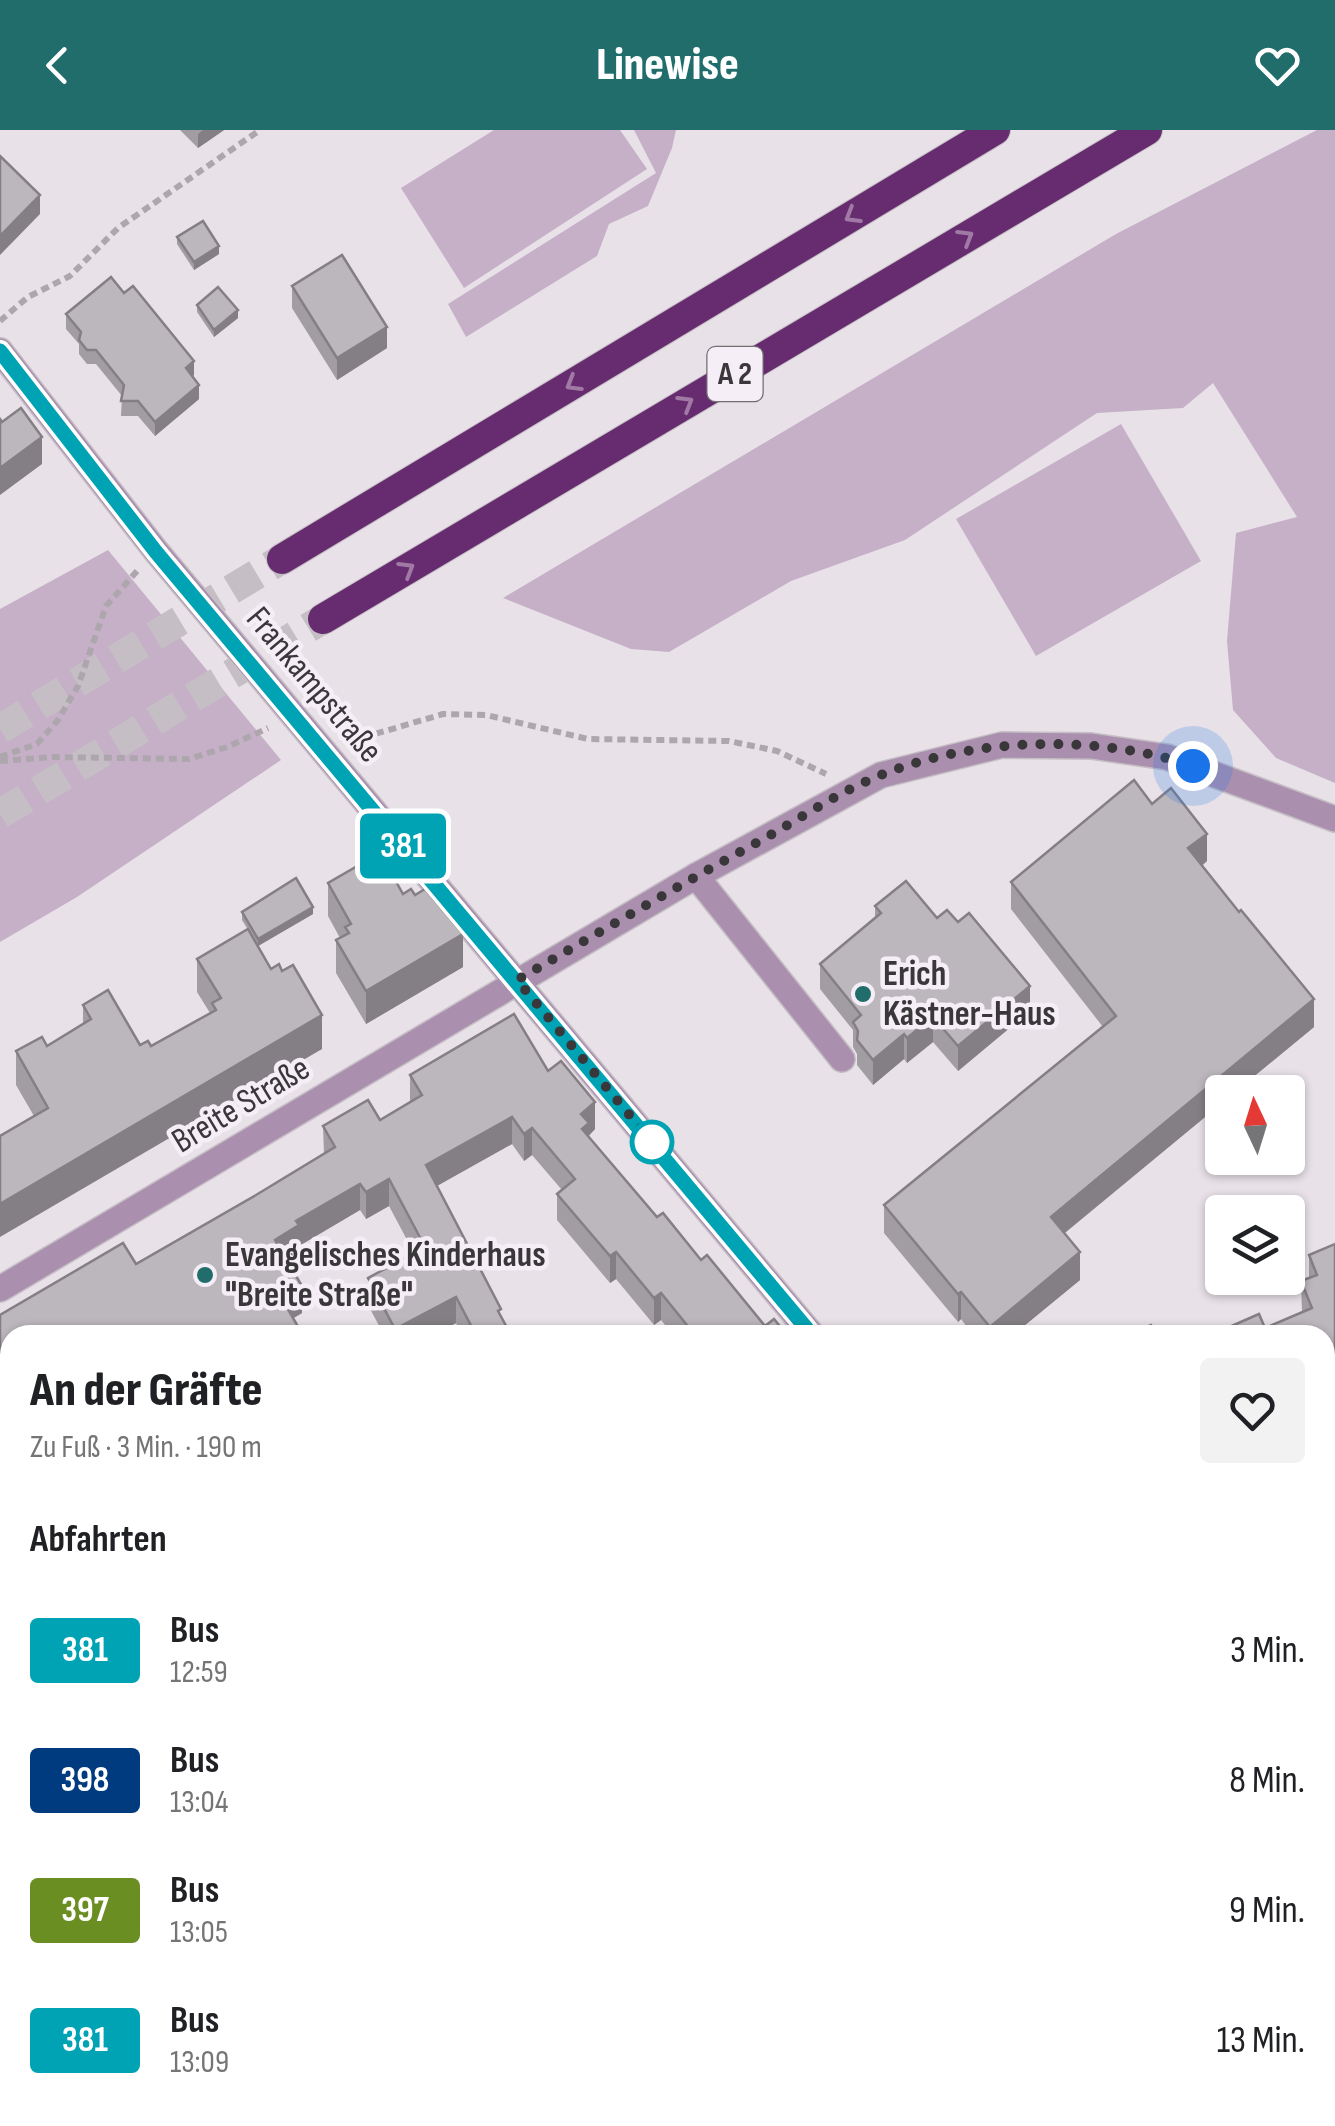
<!DOCTYPE html>
<html lang="de">
<meta charset="utf-8">
<style>
body{margin:0;font-family:"Sofia Sans Condensed",sans-serif;background:#f2f2f2;color:#202124;height:100vh;display:flex;flex-direction:column;font-size:38px;white-space:nowrap}
*{box-sizing:border-box;margin:0}
p{font-size:32px;color:#757577}
.icon{flex:none;width:55px;height:55px;fill:none;stroke:currentColor;stroke-width:2;stroke-linecap:round;stroke-linejoin:round}
.map{position:relative;flex:1;overflow:hidden}
.drawer{position:absolute;left:0px;top:1195px;width:1335px;height:802px;display:flex;flex-direction:column;background:#fff;border-radius:30px 30px 0 0;box-shadow:0 2px 8px #0004}
.drawer>*{flex:none}
.badge{padding:0 20px;border-radius:8px;font-size:35px;line-height:65px}
.needle{width:65px;rotate:356deg}
.tools{position:absolute;left:1205px;top:945px;display:grid;gap:20px}
.tools a{display:grid;place-items:center;width:100px;height:100px;border-radius:10px;background:#fff;box-shadow:0 2px 8px #0004;font-size:50px}
.you{position:absolute;width:50px;height:50px;margin:-25px;border:8px solid #fff;border-radius:50%;background:#1a73e8;box-shadow:0 0 0 15px #1a73e833}
.map>.badge{position:absolute;translate:-50% -50%;box-shadow:0 0 0 5px #fff}
h2{padding:0 30px;font-size:38px;line-height:90px}
.round{display:grid;place-items:center;flex:none;width:105px;height:105px;border-radius:10px;background:#f2f2f2}
.summary{display:flex;align-items:center;justify-content:space-between;height:170px;padding:0 30px}
h1{font-size:48px;font-weight:800;line-height:75px}
ul{padding:0;list-style:none}
li{display:flex;align-items:center;gap:30px;height:130px;padding:0 30px}
li div{flex:1}
li b{display:block;font-size:38px}
li em{font-style:normal}
li .badge{min-width:110px;font-weight:700;text-align:center}
header{display:flex;justify-content:space-between;align-items:center;height:130px;padding:0 30px;background:#216d6c;color:#fff;font-size:45px;font-weight:800}
.map>svg:first-child{display:block}
</style>
<header><svg class="icon" aria-label="back" viewBox="0 0 24 24"><path d="M15 5l-7 7 7 7"/></svg>Linewise<svg class="icon" aria-label="heart" viewBox="0 0 24 24"><path d="M12 20l-8-8c-3-5 5-10 8-4 3-6 11-1 8 4z"/></svg></header>
<div class="map">
<svg width="1335" height="1996" viewBox="0 0 1335 1996">
<rect width="100%" height="100%" fill="#e8e1e8"/>
<!-- green -->
<g fill="#c6b0c8">
<polygon points="494,0 620,0 647,39 464,158 401,58"/>
<polygon points="634,0 676,0 672,18 648,76 609,94 597,126 466,207 448,174 656,43"/>
<polygon points="1317,0 1335,0 1335,653 1276,628 1233,580 1227,511 1236,403 1297,387 1213,253 1183,278 1097,283 905,410 791,451 669,522 631,519 503,468 1116,104"/>
<polygon points="1121,294 1201,431 1036,526 956,389"/>
<polygon points="108,420 281,630 77,767 0,812 0,479"/>
</g>
<g fill="none" stroke-linecap="round" stroke-linejoin="round">
<!-- highway-tunnel -->
<g stroke="#c5bfc5" stroke-width="30" stroke-dasharray="30 15" stroke-linecap="butt">
<polyline points="0,599 282,429"/>
<polyline points="0,684 323,489"/>
</g>
<defs>
<g id="minor">
<polyline points="0,221 156,421 812,1205"/>
<polyline points="696,746 842,929"/>
<polyline points="0,1159 696,746 881,645 1002,615 1091,616 1167,627 1335,689"/>
<polyline points="0,1891 10,1907"/>
<polyline points="61,1988 66,1996"/>
<polyline points="1295,1988 1299,1996"/>
<polyline points="602,1996 610,1988"/>
</g>
<g id="highway">
<polyline points="282,429 995,0"/>
<polyline points="323,489 1147,0"/>
</g>
</defs>
<!-- minor casing -->
<use href="#minor" stroke="#c5bfc5" stroke-width="28"/>
<!-- highway casing -->
<use href="#highway" stroke="#c5bfc5" stroke-width="32"/>
<!-- path -->
<g stroke="#ada7ad" stroke-width="6" stroke-dasharray="8 5" stroke-linecap="butt">
<polyline points="0,191 28,167 70,146 118,98 260,0"/>
<polyline points="351,611 443,584 486,585 588,609 729,611 777,621 826,644"/>
<polyline points="0,627 37,614 58,590 78,556 106,476 138,440"/>
<polyline points="0,631 52,627 189,629 227,617 268,598"/>
<polyline points="1325,1493 1335,1489"/>
<polyline points="1325,1676 1329,1685 1335,1683"/>
<polyline points="1325,1841 1335,1836"/>
</g>
<!-- minor -->
<use href="#minor" stroke="#ab8faf" stroke-width="25"/>
<!-- highway -->
<use href="#highway" stroke="#672c6f" stroke-width="30"/>
</g>
<!-- wall -->
<g fill="#a29da3">
<polygon points="180,0 224,0 198,18"/>
<polygon points="177,107 219,124 194,140 177,114"/>
<polygon points="292,156 387,218 337,250 292,178"/>
<polygon points="197,175 238,188 214,207 197,182"/>
<polygon points="66,184 194,245 193,246 199,269 155,306 138,286 121,286 122,266 96,234 87,234 79,224 79,214 66,199"/>
<polygon points="1152,674 1207,731 1202,736 1314,897 1235,962 1222,962 1222,973 1065,1103 1080,1150 1013,1205 973,1205 961,1189 958,1192 884,1103 884,1075 1103,897 1011,779 1011,752"/>
<polygon points="328,753 463,837 366,894 336,843 336,810 340,808 328,786"/>
<polygon points="875,776 937,788 1030,881 958,941 933,912 907,933 904,929 873,955 857,935 857,924 853,917 853,900 820,859 820,834 875,788"/>
<polygon points="242,782 313,784 258,816 242,790"/>
<polygon points="197,829 271,839 322,919 34,986 16,955 16,921 47,916 83,894 83,875 140,915 151,916 210,883 197,862"/>
<polygon points="548,941 595,999 589,1006 657,1087 765,1196 787,1205 673,1205 661,1190 654,1195 616,1149 610,1153 557,1090 557,1064 562,1060 532,1025 524,1031 512,1014 437,1056 511,1205 462,1205 456,1193 434,1205 384,1205 368,1175 368,1148 414,1123 389,1076 366,1089 360,1080 299,1116 299,1122 287,1130 302,1183 293,1188 300,1205 10,1205 256,1065 324,1024 323,996 380,990 410,972 410,945"/>
<polygon points="1335,1114 1335,1261 1265,1198 1302,1182 1301,1151 1309,1148 1309,1125"/>
<polygon points="10,1556 7,1602 0,1590 0,1563"/>
<polygon points="10,1643 10,1822 0,1806 0,1650"/>
<polygon points="115,1988 203,1988 209,1996 121,1996"/>
<polygon points="673,1988 777,1988 777,1996 658,1996"/>
<polygon points="1103,1988 1221,1988 1225,1996 1107,1996"/>
</g>
<!-- shaded-wall -->
<g fill="#847f84">
<polygon points="203,0 224,0 198,18 198,4"/>
<polygon points="40,65 40,84 0,125 0,106"/>
<polygon points="219,116 219,124 194,140 194,132"/>
<polygon points="238,180 238,188 214,207 214,200"/>
<polygon points="387,197 387,218 337,250 337,228"/>
<polygon points="194,231 194,245 186,252 186,238"/>
<polygon points="199,255 199,269 155,306 155,292"/>
<polygon points="42,307 42,334 0,365 0,338"/>
<polygon points="1207,704 1207,731 1188,746 1188,718"/>
<polygon points="313,777 313,784 258,816 258,809"/>
<polygon points="463,804 463,837 366,894 366,861"/>
<polygon points="1030,856 1030,881 958,941 958,916"/>
<polygon points="1314,869 1314,897 1235,962 1222,962 1222,973 1051,1114 1051,1087"/>
<polygon points="322,885 322,919 0,1107 0,1074"/>
<polygon points="933,887 933,912 907,933 907,908"/>
<polygon points="904,904 904,929 873,955 873,930"/>
<polygon points="595,972 595,999 589,1005 589,1020 582,1025 581,984"/>
<polygon points="512,987 512,1014 426,1062 426,1035"/>
<polygon points="532,998 532,1025 524,1031 524,1004"/>
<polygon points="389,1049 389,1076 366,1089 366,1062"/>
<polygon points="360,1054 360,1080 299,1116 299,1122 275,1136 275,1110 296,1091"/>
<polygon points="616,1122 616,1149 610,1153 610,1126"/>
<polygon points="1080,1122 1080,1150 1013,1205 990,1205 990,1197"/>
<polygon points="302,1156 302,1183 282,1195 282,1169"/>
<polygon points="961,1162 961,1189 958,1192 958,1164"/>
<polygon points="661,1163 661,1190 654,1195 654,1168"/>
<polygon points="456,1167 456,1193 434,1205 395,1205 395,1199"/>
<polygon points="1335,1233 1335,1261 1325,1265 1325,1237"/>
<polygon points="10,1247 10,1274 0,1280 0,1253"/>
<polygon points="1335,1584 1335,1611 1325,1615 1325,1588"/>
<polygon points="511,1988 531,1988 531,1996 498,1996"/>
<polygon points="717,1988 746,1988 746,1996 702,1996"/>
<rect x="752" y="1988" width="25" height="8"/>
<rect x="1118" y="1988" width="43" height="8"/>
</g>
<!-- building -->
<g fill="#bcb6bd" stroke="#847f84" stroke-width="2.5">
<polygon points="0,26 40,65 0,106"/>
<polygon points="203,91 219,116 194,132 177,107"/>
<polygon points="342,125 387,197 337,228 292,156"/>
<polygon points="111,147 124,163 133,156 194,231 186,238 199,255 155,292 138,271 121,271 124,255 96,220 87,220 79,210 81,202 66,184"/>
<polygon points="218,157 238,180 214,200 197,175"/>
<polygon points="21,278 42,307 0,338 0,289 2,292"/>
<polygon points="1134,650 1152,674 1171,658 1207,704 1188,718 1239,782 1241,780 1314,869 1051,1087 1080,1122 990,1197 961,1162 958,1164 884,1075 1116,886 1011,752"/>
<polygon points="380,723 403,764 411,759 415,765 425,759 463,804 366,861 336,810 349,803 345,797 351,794 328,753"/>
<polygon points="296,748 313,777 258,809 242,782"/>
<polygon points="906,751 937,788 947,780 958,792 969,783 1030,856 958,916 933,887 907,908 904,904 873,930 857,910 858,901 853,892 861,885 820,834 881,783 875,776"/>
<polygon points="248,799 271,839 279,834 282,841 293,835 322,885 0,1074 0,1006 48,978 16,921 42,907 47,916 91,889 83,875 108,860 140,915 148,911 151,916 216,880 212,873 221,868 197,829"/>
<polygon points="514,884 548,941 561,931 595,972 581,984 589,993 582,999 657,1087 663,1083 701,1130 707,1125 765,1196 774,1189 787,1205 695,1205 661,1163 654,1168 616,1122 610,1126 557,1064 575,1049 532,998 524,1004 512,987 426,1035 501,1179 498,1181 511,1205 476,1205 456,1167 395,1199 368,1148 425,1117 389,1049 366,1062 360,1054 296,1091 299,1095 275,1110 302,1156 282,1169 300,1200 295,1203 296,1205 10,1205 10,1247 0,1253 0,1185 123,1113 136,1134 256,1065 335,1017 323,996 368,970 380,990 422,965 410,945"/>
<polygon points="1335,1114 1335,1233 1325,1237 1325,1205 1211,1205 1259,1184 1265,1198 1312,1178 1301,1151 1317,1145 1309,1125"/>
<polygon points="1151,1195 1155,1205 1126,1205"/>
<polygon points="1335,1500 1335,1584 1325,1588 1325,1504"/>
<polygon points="10,1556 10,1593 7,1594 0,1583 0,1563"/>
<polygon points="10,1643 10,1788 0,1772 0,1650"/>
<polygon points="0,1942 5,1950 8,1948 10,1951 10,1988 33,1988 34,1989 36,1988 41,1996 0,1996"/>
<polygon points="137,1988 203,1988 209,1996 143,1996"/>
<polygon points="432,1988 511,1988 498,1996 418,1996"/>
<polygon points="673,1988 717,1988 702,1996 658,1996"/>
<polygon points="1173,1988 1221,1988 1225,1996 1177,1996"/>
</g>
<!-- one-way arrows -->
<defs><path id="oneway-chevron" d="M-2-3.5L2.5 0L-2 3.5" fill="none" stroke-width="1.6" stroke-linecap="round" stroke-linejoin="round" transform="scale(2.5)"/></defs>
<g stroke="#a07aa5">
<use href="#oneway-chevron" transform="translate(852 86) rotate(149)"/>
<use href="#oneway-chevron" transform="translate(966 107) rotate(-31)"/>
<use href="#oneway-chevron" transform="translate(573 254) rotate(149)"/>
<use href="#oneway-chevron" transform="translate(686 273) rotate(-31)"/>
<use href="#oneway-chevron" transform="translate(407 439) rotate(-31)"/>
</g>
<g fill="none" stroke-linecap="round" stroke-linejoin="round">
<defs>
<polyline id="line" points="0,221 156,422 812,1205"/>
</defs>
<!-- line casing -->
<use href="#line" stroke="#fff" stroke-width="22"/>
<!-- line -->
<use href="#line" stroke="#00a3b4" stroke-width="15"/>
<!-- walk -->
<path stroke="#3a373a" stroke-width="10" stroke-dasharray="0 18" d="M652 1012 517 850C600 802 683 753 767 707 804 686 841 661 881 645 974 607 1098 604 1193 636"/>
</g>
<!-- markers -->
<g fill="#216d6c" stroke="#f5eef6" stroke-width="4">
<circle cx="863" cy="864" r="10"/>
<circle cx="205" cy="1145" r="10"/>
</g>
<circle fill="#fff" stroke="#00a3b4" stroke-width="5" cx="652" cy="1012" r="20"/>
<g text-anchor="middle" dominant-baseline="central" stroke-width="9" stroke-linejoin="round" paint-order="stroke">
<!-- shield labels -->
<rect fill="#f5eef6" stroke="#726e72" stroke-width="2.5" x="707.5" y="217" width="55" height="54" rx="8"/>
<g font-size="32" font-weight="bold" fill="#3a373a">
<text x="735" y="244">A 2</text>
</g>
<!-- street labels -->
<g font-size="35" fill="#3a373a" stroke="#f5eef6">
<text transform="translate(314 555) rotate(50)">Frankampstraße</text>
<text transform="translate(241 975) rotate(-31)">Breite Straße</text>
</g>
<!-- poi labels -->
<g font-size="35" font-weight="bold" fill="#3a373a" stroke="#f5eef6" text-anchor="start">
<text x="883" y="844">Erich<tspan x="883" dy="40">Kästner-Haus</tspan></text>
<text x="225" y="1125">Evangelisches Kinderhaus<tspan x="225" dy="40">"Breite Straße"</tspan></text>
</g>
</g>
</svg>
<div class="tools">
<a><svg class="needle" viewBox="-14 -14 28 28"><path d="M0-13l5 13h-10z" fill="#e53935"/><path d="M0 13l5-13h-10z" fill="#757577"/></svg></a>
<a><svg class="icon" aria-label="layers" viewBox="0 0 24 24"><path d="M12 4l9 5-9 5-9-5zM3 14l9 5 9-5"/></svg></a>
</div>
<div class="you" style="left:1193px;top:636px"></div>
<b class="badge" style="left:403px;top:716px;background:#00a3b4;color:#fff">381</b>
<section class="drawer">
<div class="summary"><div><h1>An der Gräfte</h1><p>Zu Fuß · 3 Min. · 190 m</p></div><a class="round"><svg class="icon" aria-label="heart" viewBox="0 0 24 24"><path d="M12 20l-8-8c-3-5 5-10 8-4 3-6 11-1 8 4z"/></svg></a></div>
<h2>Abfahrten</h2>
<ul>
<li><span class="badge" style="background:#00a3b4;color:#fff">381</span><div><b>Bus</b><p>12:59</p></div><em>3 Min.</em></li>
<li><span class="badge" style="background:#003b80;color:#fff">398</span><div><b>Bus</b><p>13:04</p></div><em>8 Min.</em></li>
<li><span class="badge" style="background:#6b8e23;color:#fff">397</span><div><b>Bus</b><p>13:05</p></div><em>9 Min.</em></li>
<li><span class="badge" style="background:#00a3b4;color:#fff">381</span><div><b>Bus</b><p>13:09</p></div><em>13 Min.</em></li>
</ul>
</section>
</div>
